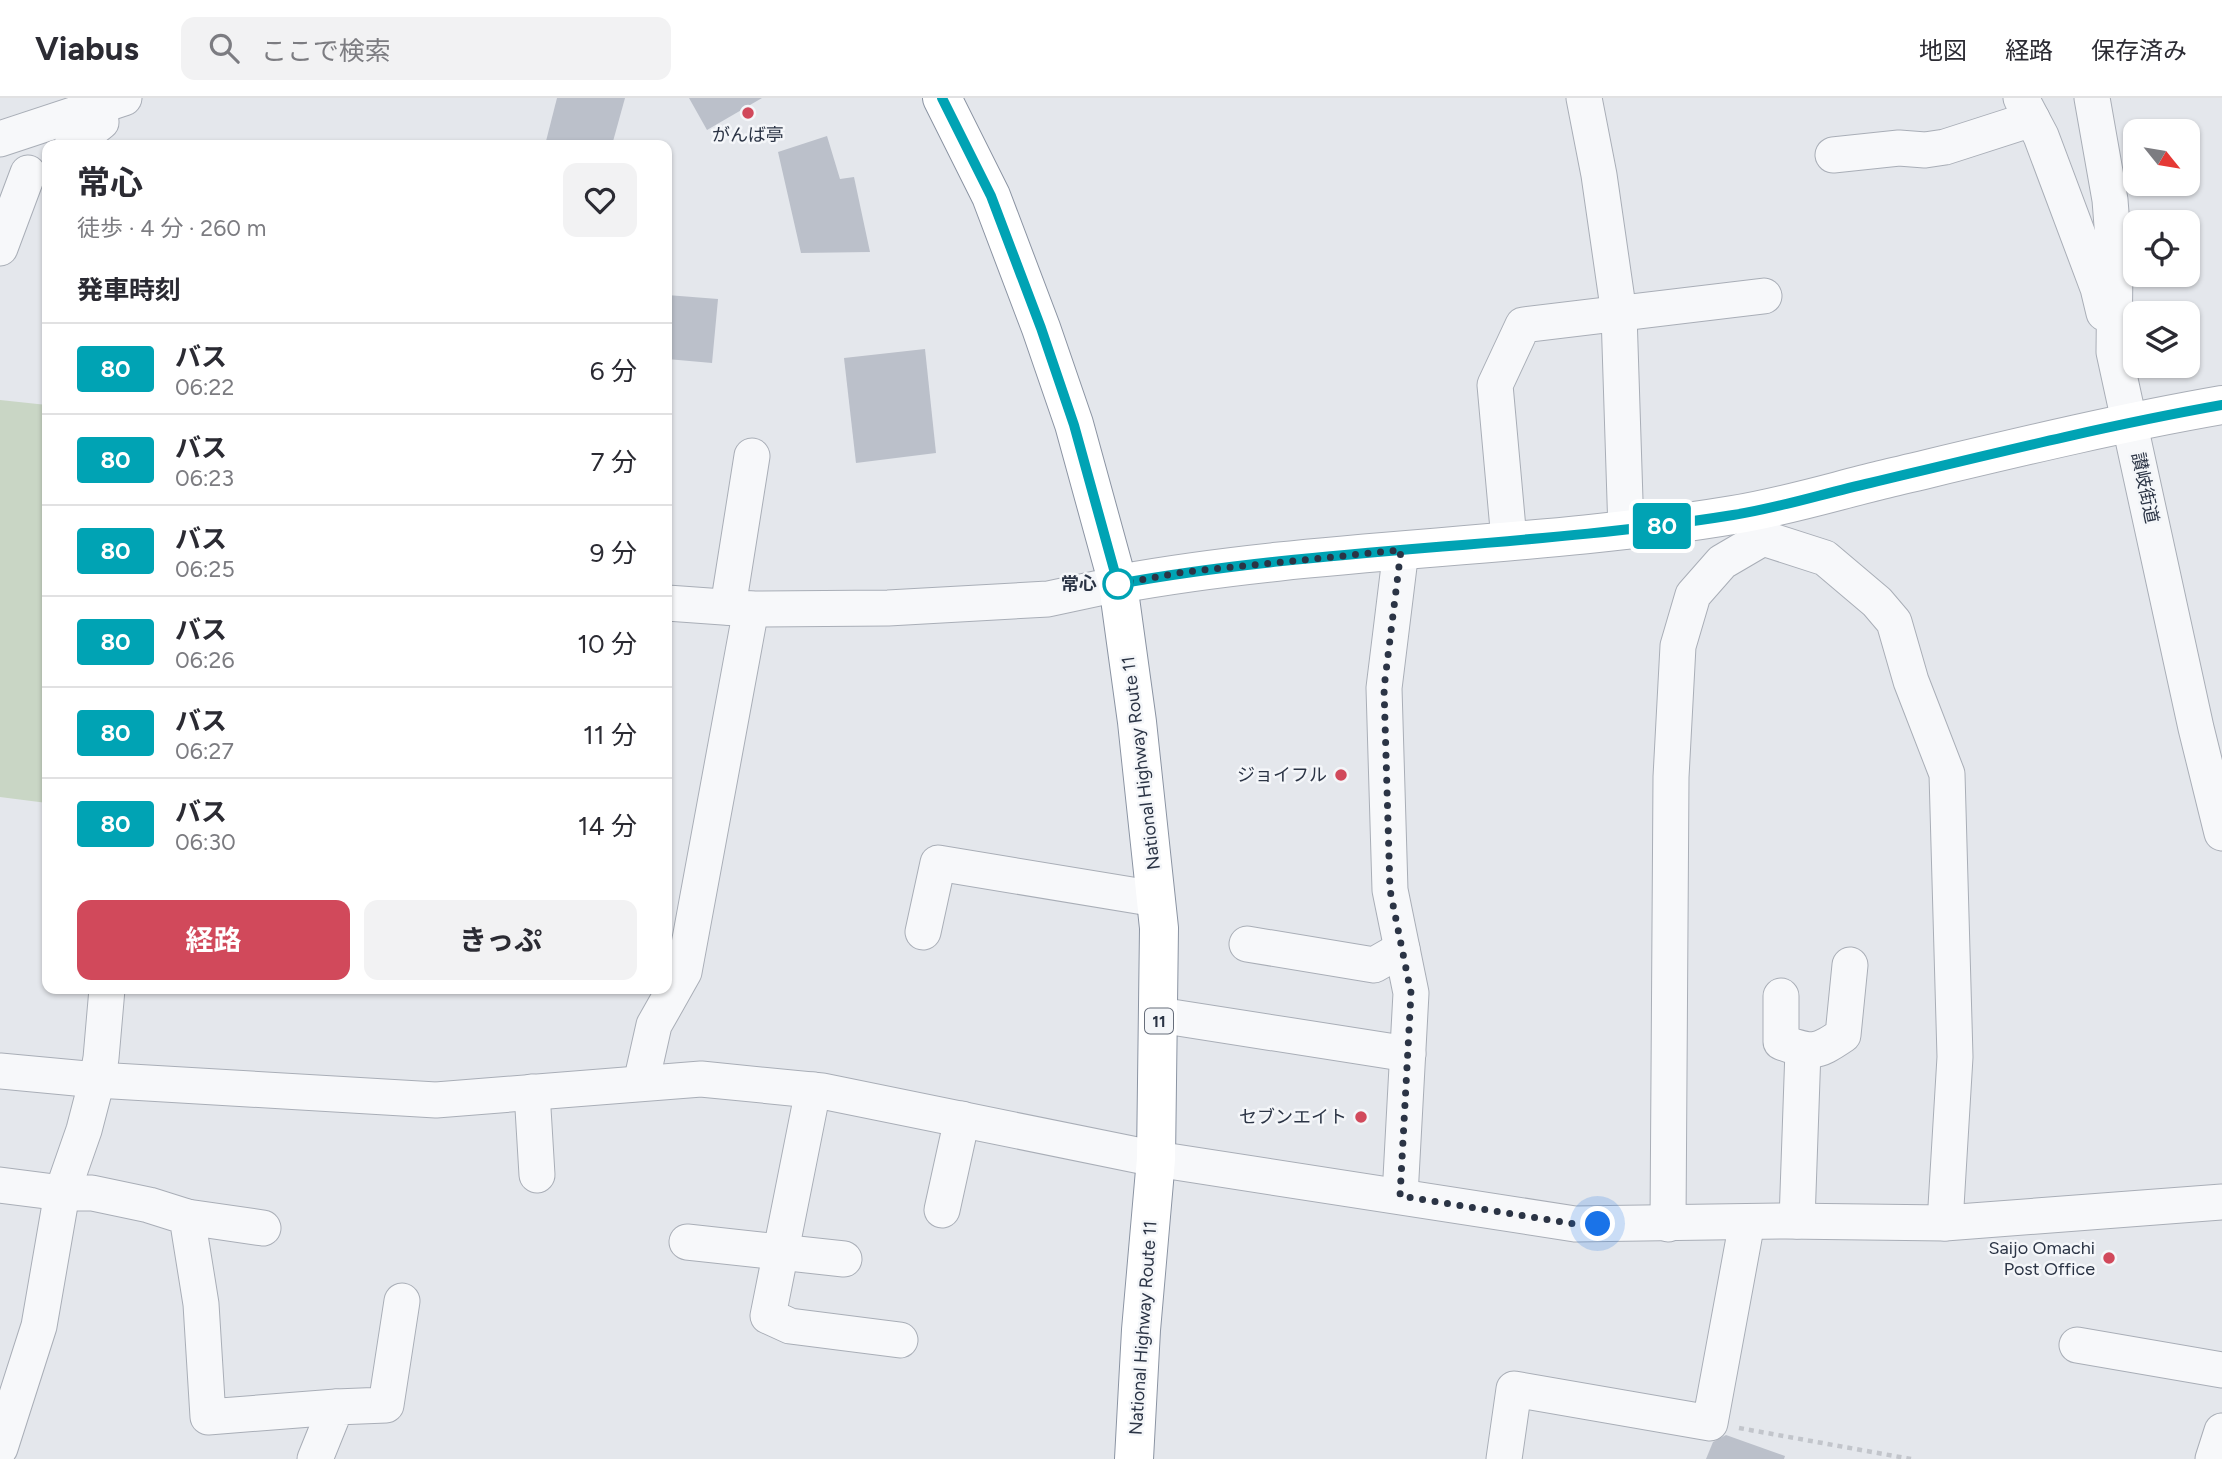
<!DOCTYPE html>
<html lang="ja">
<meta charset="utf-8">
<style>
body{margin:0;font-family:Figtree,"Noto Sans JP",sans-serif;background:#f2f2f3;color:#2b2b33;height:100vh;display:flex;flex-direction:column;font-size:26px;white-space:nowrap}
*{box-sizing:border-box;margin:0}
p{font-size:23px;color:#7c7c81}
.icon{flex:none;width:38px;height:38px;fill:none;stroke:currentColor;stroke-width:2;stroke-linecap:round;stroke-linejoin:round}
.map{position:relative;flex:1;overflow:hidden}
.side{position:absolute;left:42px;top:42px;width:630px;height:854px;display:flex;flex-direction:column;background:#fff;border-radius:14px;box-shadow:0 2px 5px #0004}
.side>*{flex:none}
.badge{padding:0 14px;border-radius:5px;font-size:24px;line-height:46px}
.needle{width:46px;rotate:120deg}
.controls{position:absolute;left:2123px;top:21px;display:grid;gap:14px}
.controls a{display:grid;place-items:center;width:77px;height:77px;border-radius:14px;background:#fff;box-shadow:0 2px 5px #0004;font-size:35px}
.you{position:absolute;width:35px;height:35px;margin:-18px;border:5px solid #fff;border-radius:50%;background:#1a73e8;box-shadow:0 0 0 10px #1a73e833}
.map>.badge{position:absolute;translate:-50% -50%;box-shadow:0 0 0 4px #fff}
h2{padding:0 35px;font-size:26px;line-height:63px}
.round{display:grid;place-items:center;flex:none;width:74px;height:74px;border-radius:14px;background:#f2f2f3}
.summary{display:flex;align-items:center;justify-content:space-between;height:119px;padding:0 35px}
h1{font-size:33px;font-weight:700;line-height:52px}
.action{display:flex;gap:14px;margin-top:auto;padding:14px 35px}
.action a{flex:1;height:80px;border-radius:14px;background:#d1495b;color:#fff;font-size:28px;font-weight:700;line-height:80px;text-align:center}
.action a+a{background:#f2f2f3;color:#2b2b33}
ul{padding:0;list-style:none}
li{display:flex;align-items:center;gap:21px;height:91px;padding:0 35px;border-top:2px solid #e1e1e2}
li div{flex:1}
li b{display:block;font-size:26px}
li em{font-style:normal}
li .badge{min-width:77px;font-weight:700;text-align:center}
header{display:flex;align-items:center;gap:42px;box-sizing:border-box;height:98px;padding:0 35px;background:#fff;border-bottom:2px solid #e1e1e2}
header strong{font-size:33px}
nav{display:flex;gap:38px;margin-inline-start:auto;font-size:24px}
.search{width:490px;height:63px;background:#f2f2f3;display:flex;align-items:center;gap:18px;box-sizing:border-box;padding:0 24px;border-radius:14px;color:#7c7c81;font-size:26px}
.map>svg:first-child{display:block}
</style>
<header>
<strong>Viabus</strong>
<div class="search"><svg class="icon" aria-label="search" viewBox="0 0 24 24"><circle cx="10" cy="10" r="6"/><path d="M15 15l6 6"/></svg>ここで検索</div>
<nav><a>地図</a><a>経路</a><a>保存済み</a></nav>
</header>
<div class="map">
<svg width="2222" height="1361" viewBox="0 0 2222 1361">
<rect width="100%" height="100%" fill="#e4e7ec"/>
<!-- green -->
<polygon fill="#c9d6c5" points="0,302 47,307 47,705 0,699"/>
<!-- building -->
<g fill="#bbc0ca">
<polygon points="557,0 625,0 612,47 545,47"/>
<polygon points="689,0 762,0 707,32"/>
<polygon points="827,38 840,81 854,79 870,154 801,155 778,54"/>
<polygon points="667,197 718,201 712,265 667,261"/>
<polygon points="925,251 936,355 856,365 844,260"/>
<polygon points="1726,1337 1785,1358 1784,1361 1706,1361 1713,1344"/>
</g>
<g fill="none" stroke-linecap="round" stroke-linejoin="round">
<defs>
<g id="street">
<polyline points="1584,0 1599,77 1619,216 1626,433"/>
<polyline points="2021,0 2041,38 2098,190 2104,215"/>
<polyline points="2092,0 2110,102 2115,166 2114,254 2196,630 2222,735"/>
<polyline points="0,41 124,0"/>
<polyline points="72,47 101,24 99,8"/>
<polyline points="1833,57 1899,50 1925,52 1945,49 2032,21"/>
<polyline points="0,150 28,75"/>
<polyline points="1763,440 1825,460 1877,504 1894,524 1911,583 1947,676 1955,959 1945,1125"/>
<polyline points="1509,442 1495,287 1523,227 1764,198"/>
<polyline points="667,505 751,511 888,510 1048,501 1118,486"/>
<polyline points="728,509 752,358"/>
<polyline points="923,834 938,765 1156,801"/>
<polyline points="1247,846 1374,867 1402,851"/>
<path d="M1781 898V944C1812 955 1815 956 1843 937L1850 867"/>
<polyline points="1159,917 1408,956"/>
<polyline points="0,973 97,982 436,1002 701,981 822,993 1156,1061 1575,1126 1786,1123 1945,1125 2222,1104"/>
<polyline points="641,985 654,927 684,874 751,511"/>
<polyline points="813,992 768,1218 790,1228 900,1242"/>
<polyline points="532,994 537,1077"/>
<polyline points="0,1087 62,1095 92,1095 149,1107 187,1119 201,1206 208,1319 336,1309"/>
<polyline points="1400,1098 1411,895 1390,792 1384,590 1401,452"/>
<polyline points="942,1112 962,1021"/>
<polyline points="187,1119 263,1130"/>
<polyline points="1797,1123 1803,952"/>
<polyline points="1668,1126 1671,679 1678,548 1693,497 1722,464 1763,440 1758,418"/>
<polyline points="687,1144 844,1161"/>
<polyline points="2077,1247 2222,1272"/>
<polyline points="0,1350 39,1228 62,1095 84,1032 97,982 101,960 107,891"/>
<polyline points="315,1361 336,1309 386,1307 402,1203"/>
<polyline points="1504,1361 1514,1291 1710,1325 1747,1124"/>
<polyline points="2213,1361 2222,1333"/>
</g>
<path id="secondary" d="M1118 486C1321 449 1530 451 1733 417 1783 409 1832 394 1881 382 1995 355 2107 327 2222 307"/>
<polyline id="highway" points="942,0 991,98 1041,230 1074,326 1118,486 1137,624 1159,830 1156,1061 1141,1232 1134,1361"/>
</defs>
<!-- street casing -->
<use href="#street" stroke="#a9aeb7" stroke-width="37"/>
<!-- secondary casing -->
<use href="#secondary" stroke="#a9aeb7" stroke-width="40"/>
<!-- highway casing -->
<use href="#highway" stroke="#8b94a3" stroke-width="40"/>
<!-- path -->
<polyline stroke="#c2c5cb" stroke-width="4.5" stroke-dasharray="5 5" stroke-linecap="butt" points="1739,1330 1911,1361"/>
<!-- street -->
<use href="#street" stroke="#f7f8fa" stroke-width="35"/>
<!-- secondary -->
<use href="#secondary" stroke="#fff" stroke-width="38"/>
<!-- highway -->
<use href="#highway" stroke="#fff" stroke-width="38"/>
</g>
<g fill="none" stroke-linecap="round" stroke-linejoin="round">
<defs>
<path id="line" d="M942 0 991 98 1041 230 1074 327 1118 486C1321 449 1529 450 1733 417 1779 410 1825 395 1870 385 1987 357 2104 328 2222 307"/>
</defs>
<!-- line casing -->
<use href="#line" stroke="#fff" stroke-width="16"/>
<!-- line -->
<use href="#line" stroke="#00a3b4" stroke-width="10"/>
<!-- walk -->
<polyline stroke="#2b3445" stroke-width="7" stroke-dasharray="0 12.6" points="1118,486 1184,474 1401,452 1384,590 1390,792 1411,895 1400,1098 1575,1126 1598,1126"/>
</g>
<!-- markers -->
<g fill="#d1495b" stroke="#f4f6f9" stroke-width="2.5">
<circle cx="748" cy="15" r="7"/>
<circle cx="1341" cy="677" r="7"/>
<circle cx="1361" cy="1019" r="7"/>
<circle cx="2109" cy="1160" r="7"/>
</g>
<circle fill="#fff" stroke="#00a3b4" stroke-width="3.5" cx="1118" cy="486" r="14"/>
<g text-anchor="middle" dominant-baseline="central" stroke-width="5" stroke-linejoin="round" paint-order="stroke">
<!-- shield labels -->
<rect fill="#f4f6f9" stroke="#676e7b" stroke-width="2" x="1145" y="910.5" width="28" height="25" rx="5"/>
<g font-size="16" font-weight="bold" fill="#2b3445">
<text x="1159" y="923">11</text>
</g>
<!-- poi labels -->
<g font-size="18" fill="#2b3445" stroke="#f4f6f9" text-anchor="end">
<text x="748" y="37" text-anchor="middle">がんば亭</text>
<text x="1327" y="677">ジョイフル</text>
<text x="1347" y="1019">セブンエイト</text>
<text x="2095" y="1150">Saijo Omachi<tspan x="2095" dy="21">Post Office</tspan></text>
</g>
<!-- street labels -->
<g font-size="18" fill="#2b3445" stroke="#f4f6f9">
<text transform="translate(2145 390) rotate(78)">讃岐街道</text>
<text transform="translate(1141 665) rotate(-97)">National Highway Route 11</text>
<text transform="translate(1143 1230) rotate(-86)">National Highway Route 11</text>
</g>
<!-- stop labels -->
<g font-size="18" font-weight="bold" fill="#2b3445" stroke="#f4f6f9" text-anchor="end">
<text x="1097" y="486">常心</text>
</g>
</g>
</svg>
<div class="controls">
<a><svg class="needle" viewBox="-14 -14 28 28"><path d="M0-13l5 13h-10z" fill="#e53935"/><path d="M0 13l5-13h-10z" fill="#7c7c81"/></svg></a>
<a><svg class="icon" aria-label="locate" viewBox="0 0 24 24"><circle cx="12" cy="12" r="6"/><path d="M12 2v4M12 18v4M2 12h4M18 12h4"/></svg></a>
<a><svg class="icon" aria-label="layers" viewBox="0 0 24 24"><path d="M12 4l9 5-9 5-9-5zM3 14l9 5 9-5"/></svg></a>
</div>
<div class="you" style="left:1598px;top:1126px"></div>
<b class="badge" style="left:1662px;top:428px;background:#00a3b4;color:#fff">80</b>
<section class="side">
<div class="summary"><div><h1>常心</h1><p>徒歩 · 4 分 · 260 m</p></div><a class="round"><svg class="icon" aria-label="heart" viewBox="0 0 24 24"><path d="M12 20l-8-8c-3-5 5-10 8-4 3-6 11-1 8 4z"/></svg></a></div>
<h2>発車時刻</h2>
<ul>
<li><span class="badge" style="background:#00a3b4;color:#fff">80</span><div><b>バス</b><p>06:22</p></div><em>6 分</em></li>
<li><span class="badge" style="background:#00a3b4;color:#fff">80</span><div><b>バス</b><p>06:23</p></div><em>7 分</em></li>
<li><span class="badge" style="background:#00a3b4;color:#fff">80</span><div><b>バス</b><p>06:25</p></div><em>9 分</em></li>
<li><span class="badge" style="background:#00a3b4;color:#fff">80</span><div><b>バス</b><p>06:26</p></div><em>10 分</em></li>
<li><span class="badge" style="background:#00a3b4;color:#fff">80</span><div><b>バス</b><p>06:27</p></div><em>11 分</em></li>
<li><span class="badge" style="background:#00a3b4;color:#fff">80</span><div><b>バス</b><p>06:30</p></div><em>14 分</em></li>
</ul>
<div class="action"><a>経路</a><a>きっぷ</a></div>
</section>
</div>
